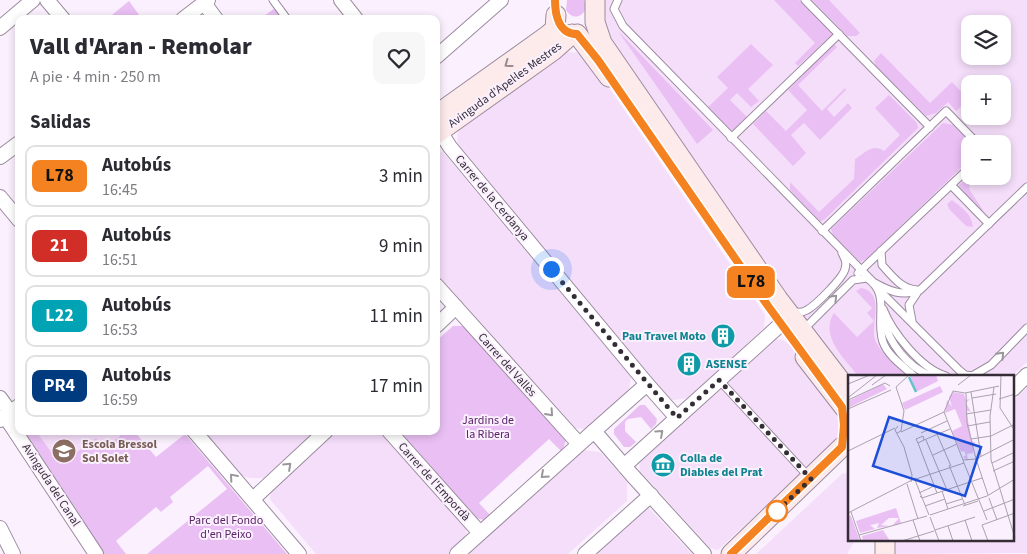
<!DOCTYPE html>
<html lang="es">
<meta charset="utf-8">
<style>
body{margin:0;font-family:"Source Sans 3",sans-serif;background:#f7f7f7;color:#2b2b33;height:100vh;display:flex;flex-direction:column;font-size:19px;white-space:nowrap}
*{box-sizing:border-box;margin:0}
p{font-size:16px;color:#7c7c81}
.icon{flex:none;width:28px;height:28px;fill:none;stroke:currentColor;stroke-width:2;stroke-linecap:round;stroke-linejoin:round}
.map{position:relative;flex:1;overflow:hidden}
.drawer{position:absolute;left:15px;top:15px;width:425px;height:420px;display:flex;flex-direction:column;background:#fff;border-radius:10px;box-shadow:0 2px 8px #0003}
.drawer>*{flex:none}
.badge{padding:0 10px;border-radius:8px;font-size:18px;line-height:32px}
.fabs{position:absolute;left:961px;top:15px;display:grid;gap:10px}
.fabs a{display:grid;place-items:center;width:50px;height:50px;border-radius:10px;background:#fff;box-shadow:0 2px 8px #0003;font-size:25px}
.you{position:absolute;width:25px;height:25px;margin:-12px;border:4px solid #fff;border-radius:50%;background:#1a73e8;box-shadow:0 0 0 8px #1a73e833}
.map>.badge{position:absolute;translate:-50% -50%;box-shadow:0 0 0 2px #fff}
h2{padding:0 15px;font-size:19px;line-height:45px}
.round{display:grid;place-items:center;flex:none;width:52px;height:52px;border-radius:10px;background:#f7f7f7}
.head{display:flex;align-items:center;justify-content:space-between;height:85px;padding:0 15px}
h1{font-size:24px;font-weight:800;line-height:38px}
ul{padding:0;list-style:none}
li{display:flex;align-items:center;gap:15px;height:62px;margin:0 10px 8px;padding:0 5px;border:2px solid #e1e1e2;border-radius:10px}
li div{flex:1}
li b{display:block;font-size:19px}
li em{font-style:normal}
li .badge{min-width:55px;font-weight:700;text-align:center}
.map>svg:first-child{display:block}
</style>
<div class="map">
<svg width="1027" height="554" viewBox="0 0 1027 554">
<rect width="100%" height="100%" fill="#fbf0fe"/>
<!-- built -->
<g fill="#f5defa" fill-rule="evenodd">
<path d="M603 0H1027V362L1012 376H850L849 381 604 33ZM970 24H1002V56H970ZM970 84H1002V116H970ZM970 144H1002V176H970Z"/>
<polygon points="568,52 581,53 590,60 765,315 764,328 689,398 673,400 666,398 457,146 458,129 561,54"/>
<polygon points="436,151 443,152 631,377 629,390 586,429 575,428 436,275"/>
<polygon points="776,339 783,340 789,344 836,414 840,424 840,437 718,550 710,548 640,471 639,462"/>
<polygon points="1027,387 1027,553 891,554 891,540 1013,540 1013,401"/>
<polygon points="36,431 118,431 120,435 103,447 96,438 60,464"/>
<polygon points="202,431 315,431 264,478 251,478 242,476"/>
<polygon points="333,431 380,431 467,527 466,538 449,554 316,554 270,499 271,489"/>
<polygon points="582,450 600,452 627,482 627,501 568,554 467,554"/>
<polygon points="843,473 849,474 850,540 855,540 847,554 756,554"/>
<polygon points="644,507 648,507 692,554 593,554"/>
</g>
<!-- green -->
<g fill="#eac0f4">
<path d="M567 0H584L586 8C582 18 572 20 566 10Z"/>
<polygon points="774,0 799,0 833,34 798,66 795,63 815,43"/>
<polygon points="812,0 829,0 860,33 856,36 847,36"/>
<polygon points="129,1 142,19 107,19"/>
<polygon points="275,8 283,19 260,19"/>
<polygon points="618,31 713,130 697,144"/>
<polygon points="751,44 773,65 748,89 759,101 751,107 737,93 730,100 748,118 734,131 729,130 708,107 728,88 717,77"/>
<polygon points="834,44 837,47 798,85 822,111 845,88 846,90 827,109 834,117 848,103 852,108 820,140 804,123 791,135 806,153 793,166 753,124 766,111 786,131 807,110 788,90"/>
<polygon points="881,53 930,103 952,82 969,100 956,111 948,102 936,113 926,116 876,66 874,61"/>
<path d="M889 95 917 123 918 128 825 219 820 222 790 190V182L819 212 854 179 855 159C865 153 873 143 884 151L900 135 875 108Z"/>
<polygon points="943,123 954,125 972,144 970,144 970,159 868,258 860,262 833,235 831,229"/>
<polygon points="966,179 971,180 969,189 983,210 979,213 968,206 964,191 958,186"/>
<path d="M952 200C961 207 972 214 973 227L966 226 949 209 947 204Z"/>
<path d="M861 288C887 293 869 326 876 342 882 355 897 366 907 376H858C845 359 819 336 834 313L857 337 874 321 867 313 872 308 856 291Z"/>
<polygon points="453,326 465,326 566,440 562,452 549,439 479,503 491,516 484,520 475,518 396,431 436,431 436,341"/>
<polygon points="640,405 645,405 657,419 656,424 651,429 641,417 628,419 625,422 625,431 636,442 630,447 624,447 614,434 614,429"/>
<polygon points="19,414 19,431 36,431 60,464 96,438 103,447 120,436 118,431 134,431 156,457 185,434 287,554 147,554 227,489 208,466 170,497 173,502 161,512 156,507 116,541 126,554 90,554 10,420"/>
</g>
<g fill="none" stroke-linecap="round" stroke-linejoin="round">
<defs>
<g id="lane">
<polyline points="273,0 287,19"/>
<path d="M618 0 614 9 623 26 873 282C889 291 902 297 920 290L1027 187"/>
<polyline points="805,0 930,127"/>
<polyline points="731,138 839,34"/>
<polyline points="951,185 989,224"/>
<polyline points="822,231 946,111 978,144"/>
<path d="M881 251 882 265C892 276 901 289 917 290"/>
<polyline points="858,273 970,167"/>
<polyline points="880,291 959,370 965,375 973,376"/>
<path d="M883 309C892 332 921 369 946 376"/>
<path d="M792 311C797 313 802 313 807 310 816 305 843 278 845 269 847 262 845 259 842 253"/>
<path d="M884 319C888 343 909 368 931 376"/>
<polyline points="912,321 909,305 917,293"/>
<path d="M805 332 806 327 853 280 867 278C891 294 875 318 883 342 888 356 903 366 914 376"/>
<polyline points="972,376 991,365 1027,328"/>
<polyline points="719,380 809,477"/>
</g>
<g id="street">
<polyline points="47,0 63,19"/>
<polyline points="341,0 356,19"/>
<polyline points="204,3 216,19"/>
<polyline points="183,19 208,0"/>
<polyline points="0,28 33,0"/>
<polyline points="436,57 501,0"/>
<polyline points="436,125 450,147 647,384"/>
<polyline points="0,157 19,143"/>
<polyline points="0,197 19,220"/>
<polyline points="436,285 579,444"/>
<polyline points="436,326 456,307"/>
<polyline points="1013,389 1027,375"/>
<polyline points="0,398 10,412"/>
<polyline points="5,416 96,554"/>
<polyline points="677,418 790,316"/>
<polyline points="0,420 19,406"/>
<polyline points="194,431 299,554"/>
<polyline points="389,431 480,533"/>
<polyline points="624,466 677,418 647,384 594,431 632,475 704,554"/>
<polyline points="253,499 326,431"/>
<polyline points="0,528 13,554"/>
<polyline points="457,554 594,431"/>
<polyline points="585,554 651,495"/>
</g>
<g id="secondary">
<polyline points="595,0 595,22 602,43 778,299 850,393"/>
<polyline points="577,34 609,77"/>
<polyline points="436,115 548,35 555,29 556,15"/>
<polyline points="436,134 554,50 572,34"/>
<polyline points="805,357 850,415"/>
<polyline points="885,540 885,554"/>
<polyline points="731,554 842,447 850,444"/>
</g>
</defs>
<!-- lane casing -->
<use href="#lane" stroke="#9b8b9f" stroke-width="9"/>
<!-- street casing -->
<use href="#street" stroke="#9b8b9f" stroke-width="16"/>
<!-- secondary casing -->
<use href="#secondary" stroke="#9b8b9f" stroke-width="21"/>
<!-- lane -->
<use href="#lane" stroke="#fff" stroke-width="7"/>
<!-- street -->
<use href="#street" stroke="#fff" stroke-width="14"/>
<!-- secondary -->
<use href="#secondary" stroke="#fdebec" stroke-width="19"/>
</g>
<!-- one-way arrows -->
<defs><path id="oneway-chevron" d="M-2-3.5L2.5 0L-2 3.5" fill="none" stroke-width="1.6" stroke-linecap="round" stroke-linejoin="round" transform="scale(1.25)"/></defs>
<use stroke="#988c91" href="#oneway-chevron" transform="translate(508 64) rotate(144)"/>
<g stroke="#9a969a">
<use href="#oneway-chevron" transform="translate(834 298) rotate(-46)"/>
<use href="#oneway-chevron" transform="translate(1001 355) rotate(-46)"/>
<use href="#oneway-chevron" transform="translate(550 413) rotate(48)"/>
<use href="#oneway-chevron" transform="translate(660 433) rotate(-42)"/>
<use href="#oneway-chevron" transform="translate(288 466) rotate(-43)"/>
<use href="#oneway-chevron" transform="translate(544 475) rotate(138)"/>
<use href="#oneway-chevron" transform="translate(233 477) rotate(-131)"/>
</g>
<g fill="none" stroke-linecap="round" stroke-linejoin="round">
<defs>
<path id="line" d="M555 0C555 15 559 34 577 34L598 60 768 306 842 407 844 425 842 447 731 554"/>
</defs>
<!-- line casing -->
<use href="#line" stroke="#fff" stroke-width="11"/>
<!-- line -->
<use href="#line" stroke="#f58220" stroke-width="8"/>
<!-- walk -->
<polyline stroke="#342d36" stroke-width="5" stroke-dasharray="0 9" points="551,269 677,418 719,380 811,479 777,511"/>
</g>
<!-- icons -->
<defs>
<symbol id="building-disc" viewBox="-11 -11 22 22"><circle r="9.5" fill="#0f9aa8" stroke="#fbf0fe"/><path d="M-4-6H4V6H1V3H-1V6H-4ZM-2.5-4.3h1.7v1.8h-1.7ZM.8-4.3h1.7v1.8H.8ZM-2.5-1h1.7V.8h-1.7ZM.8-1h1.7V.8H.8Z" fill="#fff"/></symbol>
<symbol id="school-disc" viewBox="-11 -11 22 22"><circle r="9.5" fill="#8d6e63" stroke="#fbf0fe"/><path d="M0-5L7-2L0 1L-7-2ZM-4 1L0 2.5L4 1V4Q0 6-4 4Z" fill="#fff"/></symbol>
<symbol id="museum-disc" viewBox="-11 -11 22 22"><circle r="9.5" fill="#0f9aa8" stroke="#fbf0fe"/><path d="M0-6L6-3V-2H-6V-3ZM-5-1h2V3h-2ZM-1-1h2V3h-2ZM3-1h2V3H3ZM-6 4H6V6H-6Z" fill="#fff"/></symbol>
</defs>
<g fill-rule="evenodd">
<use href="#building-disc" x="709" y="322" width="28" height="28"/>
<use href="#building-disc" x="675" y="350" width="28" height="28"/>
<use href="#school-disc" x="50" y="437" width="28" height="28"/>
<use href="#museum-disc" x="649" y="451" width="28" height="28"/>
</g>
<!-- markers -->
<circle fill="#fff" stroke="#f58220" stroke-width="2.5" cx="777" cy="511" r="10"/>
<g text-anchor="middle" dominant-baseline="central" stroke-width="4" stroke-linejoin="round" paint-order="stroke">
<!-- street labels -->
<g font-size="12" fill="#342d36" stroke="#fbf0fe">
<text transform="translate(505 85) rotate(-36)">Avinguda d'Apel·les Mestres</text>
<text transform="translate(492 198) rotate(50)">Carrer de la Cerdanya</text>
<text transform="translate(507 365) rotate(48)">Carrer del Vallès</text>
<text transform="translate(434 482) rotate(48)">Carrer de l'Empordà</text>
<text transform="translate(51 485) rotate(57)">Avinguda del Canal</text>
</g>
<!-- culture labels -->
<g font-size="12" font-weight="bold" fill="#0d838f" stroke="#fbf0fe" text-anchor="start">
<text x="706" y="336" text-anchor="end">Pau Travel Moto</text>
<text x="706" y="364">ASENSE</text>
<text x="680" y="458">Colla de<tspan x="680" dy="14">Diables del Prat</tspan></text>
</g>
<!-- park labels -->
<g font-size="12" fill="#5a2467" stroke="#fbf0fe">
<text x="488" y="420">Jardins de<tspan x="488" dy="14">la Ribera</tspan></text>
<text x="226" y="520">Parc del Fondo<tspan x="226" dy="14">d'en Peixo</tspan></text>
</g>
<!-- education labels -->
<g font-size="12" font-weight="bold" fill="#785e54" stroke="#fbf0fe" text-anchor="start">
<text x="82" y="444">Escola Bressol<tspan x="82" dy="14">Sol Solet</tspan></text>
</g>
</g>
<!-- overview -->
<g transform="translate(848 375)">
<rect width="166" height="166" fill="#fbf0fe"/>
<path d="M62 0H88L90 6 68 17ZM35 9 39 14 0 33V26ZM92 11 95 17 57 35 54 28ZM105 17 116 19 118 25 122 24 118 28 123 37 118 35 124 66 128 68H125V78L119 79 120 86 115 82 118 80 116 76 113 77 104 56 114 51 107 34 97 38 99 25 104 32 101 22ZM48 133 53 148 44 151 51 143H41L33 150 42 151 29 153 31 148 27 149 22 150 27 154 12 158 8 146ZM0 140 3 141 12 166H0ZM35 155 42 166H15L14 161Z" fill="#eac0f4"/>
<path fill="none" stroke="#62c3c8" stroke-width="2.5" d="M61 2 68 17"/>
<path fill="none" stroke="#aba2ae" stroke-width="1" d="M153 0 152 33 167 56M0 9 22 0M24 10 38 0M110 10 123 0M48 12 56 36 53 56 49 58M48 12 61 0M146 12 142 41 143 85 167 163M123 17 133 81M118 18 119 48 128 84M1 22 29 0M124 23 148 19M151 24 167 19M0 25 37 8 42 11M0 34 43 15M96 37 105 16 117 18 151 11M96 37 115 85M118 39 143 35M50 51 47 55 56 72 64 100 63 107M119 51 142 47M53 57 96 37M73 58 99 46M89 59 103 91M75 61 76 65 70 68 68 64ZM123 64 143 61 167 49M76 65 102 54M78 65 99 115M70 68 89 118M0 76 47 53M85 80 109 69M128 84 140 120M116 88 139 145M144 88 167 77M101 90 117 130M145 96 167 86M68 104 116 88 115 85 128 84 167 64M67 105 81 140M59 109 70 144M94 116 100 134M71 118 86 111M72 121 74 123 134 103M141 123 149 145M98 129 114 124M77 131 97 124M115 131 130 126M136 136 167 124M3 137 13 166M0 138 68 103M82 140 139 121 167 104M82 142 91 166M65 145 72 166M117 145 124 166M100 151 105 166M87 155 127 142M11 160 79 141M54 166 86 156M140 166 134 150 167 138"/>
<path fill="#1d4ed8" fill-opacity="0.15" stroke="#1d4ed8" stroke-width="2.5" d="M41 42 133 72 117 121 25 91Z"/>
<rect width="166" height="166" fill="none" stroke="#342d36" stroke-width="2.5"/>
</g>
</svg>
<div class="fabs">
<a><svg class="icon" aria-label="layers" viewBox="0 0 24 24"><path d="M12 4l9 5-9 5-9-5zM3 14l9 5 9-5"/></svg></a>
<a>+</a>
<a>−</a>
</div>
<div class="you" style="left:551px;top:269px"></div>
<b class="badge" style="left:751px;top:282px;background:#f58220;color:#111">L78</b>
<section class="drawer">
<div class="head"><div><h1>Vall d'Aran - Remolar</h1><p>A pie · 4 min · 250 m</p></div><a class="round"><svg class="icon" aria-label="heart" viewBox="0 0 24 24"><path d="M12 20l-8-8c-3-5 5-10 8-4 3-6 11-1 8 4z"/></svg></a></div>
<h2>Salidas</h2>
<ul>
<li><span class="badge" style="background:#f58220;color:#111">L78</span><div><b>Autobús</b><p>16:45</p></div><em>3 min</em></li>
<li><span class="badge" style="background:#d02e26;color:#fff">21</span><div><b>Autobús</b><p>16:51</p></div><em>9 min</em></li>
<li><span class="badge" style="background:#00a3b4;color:#fff">L22</span><div><b>Autobús</b><p>16:53</p></div><em>11 min</em></li>
<li><span class="badge" style="background:#003b80;color:#fff">PR4</span><div><b>Autobús</b><p>16:59</p></div><em>17 min</em></li>
</ul>
</section>
</div>
